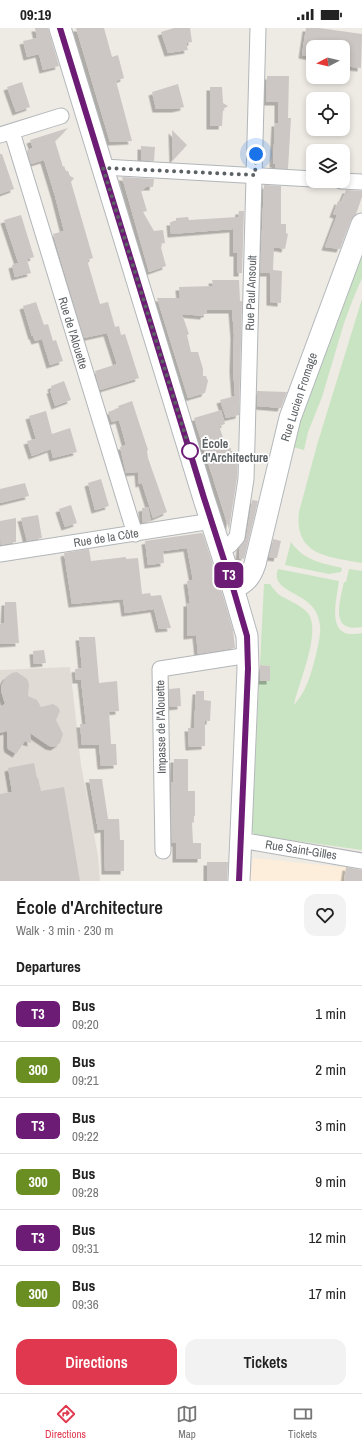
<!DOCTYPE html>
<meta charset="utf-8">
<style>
body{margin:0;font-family:"Archivo Narrow",sans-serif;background:#f2f2f2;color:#222;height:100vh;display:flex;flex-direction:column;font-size:15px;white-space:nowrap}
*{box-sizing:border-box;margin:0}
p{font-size:13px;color:#767676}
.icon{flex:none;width:22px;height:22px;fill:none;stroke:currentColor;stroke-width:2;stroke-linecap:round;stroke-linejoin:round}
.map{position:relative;height:853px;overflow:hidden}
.details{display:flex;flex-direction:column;background:#fff;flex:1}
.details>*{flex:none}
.badge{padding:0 8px;border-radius:6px;font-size:14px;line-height:26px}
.needle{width:26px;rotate:263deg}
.buttons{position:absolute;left:306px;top:12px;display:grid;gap:8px}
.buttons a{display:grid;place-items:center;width:44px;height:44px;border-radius:8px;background:#fff;box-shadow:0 2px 6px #0003;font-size:20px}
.you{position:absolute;width:20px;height:20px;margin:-10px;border:3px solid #fff;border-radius:50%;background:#1a73e8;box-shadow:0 0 0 6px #1a73e833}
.map>.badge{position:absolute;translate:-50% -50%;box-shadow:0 0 0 2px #fff}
h2{padding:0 16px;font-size:15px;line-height:36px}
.round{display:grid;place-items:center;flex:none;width:42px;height:42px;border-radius:12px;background:#f2f2f2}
.head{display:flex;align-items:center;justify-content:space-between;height:68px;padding:0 16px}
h1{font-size:19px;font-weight:600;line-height:30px}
.cta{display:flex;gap:8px;margin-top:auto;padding:8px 16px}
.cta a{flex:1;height:46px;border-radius:12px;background:#e0384e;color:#fff;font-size:16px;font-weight:600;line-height:46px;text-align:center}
.cta a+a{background:#f2f2f2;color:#222}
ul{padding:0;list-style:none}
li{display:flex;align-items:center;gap:12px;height:56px;padding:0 16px;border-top:1px solid #e0e0e0}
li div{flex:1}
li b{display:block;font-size:15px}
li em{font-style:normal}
li .badge{min-width:44px;font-weight:700;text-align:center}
.status{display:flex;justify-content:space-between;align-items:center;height:28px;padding:0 20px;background:#fff;direction:ltr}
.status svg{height:11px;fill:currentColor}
.menu{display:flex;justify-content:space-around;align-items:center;height:56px;border-top:1px solid #e0e0e0;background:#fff;font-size:11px;color:#767676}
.menu a{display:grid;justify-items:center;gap:2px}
.menu .on{color:#e0384e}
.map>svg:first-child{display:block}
</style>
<div class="status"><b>09:19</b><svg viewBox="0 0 49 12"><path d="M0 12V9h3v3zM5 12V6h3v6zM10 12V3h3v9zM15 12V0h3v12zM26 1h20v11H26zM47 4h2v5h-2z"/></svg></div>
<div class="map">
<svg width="362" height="853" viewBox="0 0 362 853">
<defs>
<filter id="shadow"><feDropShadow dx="-3.5" dy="3.5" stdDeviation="0" flood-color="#0004"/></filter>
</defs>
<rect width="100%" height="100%" fill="#eeeae4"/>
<!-- commercial -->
<polygon fill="#fceedb" points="253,830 362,841 362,853 250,853"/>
<!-- education -->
<polygon fill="#e1dbd6" points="70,639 81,737 98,828 100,853 0,853 0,642"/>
<!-- grass -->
<g fill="#c9e4c2">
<polygon points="362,220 362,250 353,271 344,295 322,369 308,404 304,422 293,419 299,395"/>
<path d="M362 271V535C329 529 294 528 299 484L317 417Z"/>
<path d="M291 514C303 532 321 535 342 540L341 544 329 546 285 537Z"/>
<path d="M278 541 339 553C336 575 325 613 362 605V822L255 807 252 803 259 653H270V638L260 637 264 556H270C272 559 275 563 278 566 287 572 299 576 307 584 323 602 298 655 294 677 299 671 304 664 307 656 312 645 319 617 320 605 321 598 319 590 316 584 312 577 307 573 300 569 289 562 272 557 278 541Z"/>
<path d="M349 541 362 543V599C329 605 340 574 344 554H346Z"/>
</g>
<!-- building -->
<g fill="#ccc7c4" filter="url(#shadow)">
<polygon points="35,0 48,0 59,38 43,42 39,26 27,29 23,13 37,10"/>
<polygon points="76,0 104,0 112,29 118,27 124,50 116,53 132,113 110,114"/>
<polygon points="174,0 190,0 192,14 186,15 188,22 168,25 161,4"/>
<polygon points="306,0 319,0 362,6 361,40 343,38 343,19 313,19 313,29 302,27"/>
<polygon points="267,48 289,48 288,90 291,90 288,141 275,140 275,136 273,136 275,95 278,95 278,74 266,74"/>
<polygon points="22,54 30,79 16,84 7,59"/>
<polygon points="178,56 184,79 175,81 156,81 152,64"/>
<polygon points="210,59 222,59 223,75 228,78 223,81 222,98 210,98"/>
<polygon points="68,100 55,113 63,139 64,138 66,143 68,143 70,148 74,150 71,154 93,230 87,232 100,276 108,274 115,299 119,298 121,307 125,306 139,350 100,362 95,343 117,336 107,305 84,310 53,206 64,203 55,168 44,132 31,136 27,122 33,120 30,112"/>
<polygon points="172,102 187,117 173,132"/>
<polygon points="141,118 155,119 154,133 141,132"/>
<polygon points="0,126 2,126 14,161 0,166"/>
<polygon points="122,149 154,151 153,159 146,159 141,163 147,183 143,184 154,203 163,202 165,215 160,216 166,238 149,244"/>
<polygon points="264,157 281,158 281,196 286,196 286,205 288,206 285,221 274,219 273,242 282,243 281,275 270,274 270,245 260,245"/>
<polygon points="346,162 362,163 362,169 356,186 351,192 340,221 325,219 337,187 333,186 338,173 341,174"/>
<polygon points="239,183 244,183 242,245 237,245 237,225 233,225 233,201 171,206 170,194 176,194 176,190 188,189 189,192 238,189"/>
<polygon points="21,187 34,229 18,234 4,192"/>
<polygon points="27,232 31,245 15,249 12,237"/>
<polygon points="212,252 239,252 240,273 242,273 239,387 226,390 220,372 235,368 233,341 234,307 232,282 207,282 207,286 204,286 204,288 182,286 189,306 187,307 191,324 198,324 203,341 203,348 206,348 208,353 205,365 188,370 157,270 180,270 179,259 213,258"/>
<polygon points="36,274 44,297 48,296 53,313 56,312 63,333 50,337 42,311 35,313 33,308 32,308 23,278"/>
<polygon points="64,353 71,372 55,378 50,362 52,362 51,358"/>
<polygon points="257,363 287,364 281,380 257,378"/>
<polygon points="132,373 148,422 147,423 148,430 167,484 153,490 142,455 139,456 138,444 126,445 120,419 126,417 119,392 112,394 108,384 119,380 118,378"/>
<polygon points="221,382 225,396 219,398 227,421 231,420 231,423 238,423 237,450 229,501 194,390"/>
<polygon points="46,383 52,406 70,400 77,424 53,430 51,421 32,428 27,413 36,411 29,388"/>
<polygon points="101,451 109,478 95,482 88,455"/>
<polygon points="25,455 29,468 0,475 0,461"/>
<polygon points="252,472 258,473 244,531 239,530 240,519 246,510"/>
<polygon points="71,477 77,495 65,499 59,481"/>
<polygon points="148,479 151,493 143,495 142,480"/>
<polygon points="38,487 42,510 27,513 21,490"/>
<polygon points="16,490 16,514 1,517 0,493"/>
<polygon points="201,505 203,506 223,568 233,602 235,620 198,626 196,607 187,608 187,575 190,575 187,553 193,552 187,520 163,523 164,535 148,537 145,513"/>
<polygon points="273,511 281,513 277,530 269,529"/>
<polygon points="89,521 91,533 126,529 126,531 138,530 142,566 150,565 151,568 161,567 171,600 159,601 154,581 125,585 123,571 72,576 64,525"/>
<polygon points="5,574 16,574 19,615 0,616 0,596 4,595"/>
<polygon points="79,609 95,609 99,655 117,653 119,683 109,684 111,716 116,716 117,737 101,738 99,717 82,717 80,696 86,696 81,652 76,652 75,641 82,640"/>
<polygon points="44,622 46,635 34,636 33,623"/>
<polygon points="260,637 270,638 270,653 260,653"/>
<polygon points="17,644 27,651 29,656 28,668 37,672 41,679 53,676 58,679 60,683 56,692 63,706 60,715 54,719 49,718 30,705 31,715 25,713 16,726 8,721 7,717 7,703 0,705 0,679 5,676 1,663 1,658 6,649 12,645"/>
<polygon points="180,660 181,678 170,679 169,661"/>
<polygon points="196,663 204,663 204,672 211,673 210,693 205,693 205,718 189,719 188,700 194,700"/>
<polygon points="174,731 188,731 188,763 195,763 195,788 194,788 194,794 192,795 193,815 201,815 201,831 176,831 176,815 172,815 171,754 173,754"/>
<polygon points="34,735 37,750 38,750 41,763 64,759 80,853 0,853 0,766 12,764 8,740"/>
<polygon points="89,751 102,751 108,791 119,791 120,812 124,812 124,843 105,843 104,801 98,802"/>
<polygon points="207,834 228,834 227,853 207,853"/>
<polygon points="346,839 362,842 362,853 344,853"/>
</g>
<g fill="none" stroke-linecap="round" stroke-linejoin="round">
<defs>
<g id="street">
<polyline points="12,104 135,506"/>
<polyline points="0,107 61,88"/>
<polyline points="103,139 313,151"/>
<polyline points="341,153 362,154"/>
<polyline points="221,522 230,517 237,509 246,451 258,0"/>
<polyline points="0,526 212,493"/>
<polyline points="240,812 362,833"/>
<polyline points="163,823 160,641 249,627"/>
</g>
<g id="secondary">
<polyline points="60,0 204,471 233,560 247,608 248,641 239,853"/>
<path d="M233 560C246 555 251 548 255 536L290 390 362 196"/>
</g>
</defs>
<!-- street casing -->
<use href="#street" stroke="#b2b6b9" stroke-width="17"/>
<!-- secondary casing -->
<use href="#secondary" stroke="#b3b8bb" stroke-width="23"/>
<!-- street -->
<use href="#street" stroke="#fff" stroke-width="15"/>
<!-- secondary -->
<use href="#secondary" stroke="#fff" stroke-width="21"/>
</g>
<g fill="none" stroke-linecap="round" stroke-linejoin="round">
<defs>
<polyline id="line" points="60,0 204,470 233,560 247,608 248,641 239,853"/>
</defs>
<!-- line casing -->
<use href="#line" stroke="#fff" stroke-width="9"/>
<!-- line -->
<use href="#line" stroke="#6d1c75" stroke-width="6"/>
<!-- walk -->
<polyline stroke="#5c6164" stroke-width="4" stroke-dasharray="0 7.2" points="190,423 103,140 255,147 256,126"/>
</g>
<!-- markers -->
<circle fill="#fff" stroke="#6d1c75" stroke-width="2" cx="190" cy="423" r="8"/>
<g text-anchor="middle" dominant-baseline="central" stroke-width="3.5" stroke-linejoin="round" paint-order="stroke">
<!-- street labels -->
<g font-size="12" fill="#5c6164" stroke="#fff">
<text transform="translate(251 265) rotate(-88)">Rue Paul Ansoult</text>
<text transform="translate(73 305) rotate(73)">Rue de l'Alouette</text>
<text transform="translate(299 369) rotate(-72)">Rue Lucien Fromage</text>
<text transform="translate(106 510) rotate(-9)">Rue de la Côte</text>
<text transform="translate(161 699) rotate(-91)">Impasse de l'Alouette</text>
<text transform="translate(301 822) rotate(9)">Rue Saint-Gilles</text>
</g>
<!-- stop labels -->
<g font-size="12" font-weight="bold" fill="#5c6164" stroke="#fff" text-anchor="start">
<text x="202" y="416">École<tspan x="202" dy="14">d'Architecture</tspan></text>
</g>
</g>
</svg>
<div class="buttons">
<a><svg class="needle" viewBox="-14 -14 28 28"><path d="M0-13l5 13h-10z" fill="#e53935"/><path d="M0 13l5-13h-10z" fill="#767676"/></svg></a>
<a><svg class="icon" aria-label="locate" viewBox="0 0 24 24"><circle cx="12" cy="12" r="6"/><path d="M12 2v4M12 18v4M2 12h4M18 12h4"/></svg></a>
<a><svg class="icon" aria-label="layers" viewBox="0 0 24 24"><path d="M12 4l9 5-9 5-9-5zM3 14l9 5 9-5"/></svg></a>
</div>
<div class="you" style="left:256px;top:126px"></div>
<b class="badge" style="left:229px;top:547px;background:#6d1c75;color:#fff">T3</b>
</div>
<section class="details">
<div class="head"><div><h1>École d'Architecture</h1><p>Walk · 3 min · 230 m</p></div><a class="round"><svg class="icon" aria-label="heart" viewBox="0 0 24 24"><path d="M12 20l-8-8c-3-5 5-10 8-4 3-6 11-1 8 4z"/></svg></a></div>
<h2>Departures</h2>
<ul>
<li><span class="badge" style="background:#6d1c75;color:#fff">T3</span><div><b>Bus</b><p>09:20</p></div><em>1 min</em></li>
<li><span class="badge" style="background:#6b8e23;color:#fff">300</span><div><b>Bus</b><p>09:21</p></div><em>2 min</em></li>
<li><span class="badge" style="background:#6d1c75;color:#fff">T3</span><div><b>Bus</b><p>09:22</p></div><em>3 min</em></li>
<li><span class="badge" style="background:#6b8e23;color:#fff">300</span><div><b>Bus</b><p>09:28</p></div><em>9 min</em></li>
<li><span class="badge" style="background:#6d1c75;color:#fff">T3</span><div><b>Bus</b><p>09:31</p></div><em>12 min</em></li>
<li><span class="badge" style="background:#6b8e23;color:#fff">300</span><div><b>Bus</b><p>09:36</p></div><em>17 min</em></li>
</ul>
<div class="cta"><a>Directions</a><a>Tickets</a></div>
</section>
<nav class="menu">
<a class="on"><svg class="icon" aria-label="directions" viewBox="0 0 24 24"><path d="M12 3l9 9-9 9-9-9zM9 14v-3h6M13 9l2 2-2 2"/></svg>Directions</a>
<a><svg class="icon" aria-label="map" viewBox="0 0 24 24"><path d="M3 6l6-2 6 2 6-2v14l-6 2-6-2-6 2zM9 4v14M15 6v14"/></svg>Map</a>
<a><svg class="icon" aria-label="tickets" viewBox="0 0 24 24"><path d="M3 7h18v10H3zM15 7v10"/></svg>Tickets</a>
</nav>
